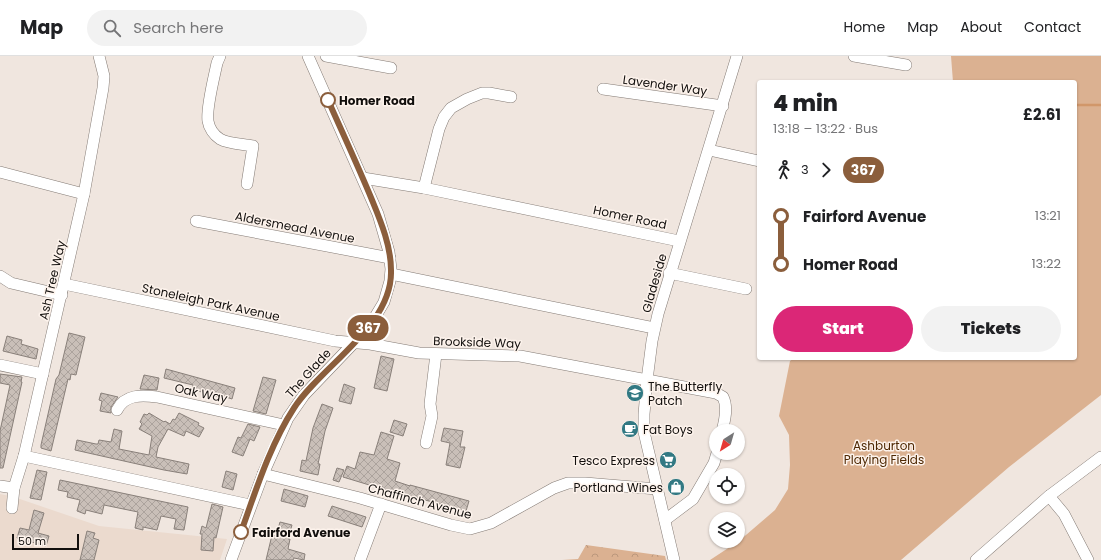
<!DOCTYPE html>
<meta charset="utf-8">
<style>
body{margin:0;font-family:Poppins,sans-serif;background:#f2f2f2;color:#202124;height:100vh;display:flex;flex-direction:column;font-size:15px;white-space:nowrap}
*{box-sizing:border-box;margin:0}
p{font-size:13px;color:#757577}
.icon{flex:none;width:22px;height:22px;fill:none;stroke:currentColor;stroke-width:2;stroke-linecap:round;stroke-linejoin:round}
.map{position:relative;flex:1;overflow:hidden}
.panel{position:absolute;left:757px;top:24px;width:320px;height:280px;display:flex;flex-direction:column;background:#fff;border-radius:4px;box-shadow:0 1px 3px #0004}
.panel>*{flex:none}
.badge{padding:0 8px;border-radius:13px;font-size:14px;line-height:26px}
.needle{width:26px;rotate:217deg}
.buttons{position:absolute;left:709px;top:368px;display:grid;gap:8px}
.buttons a{display:grid;place-items:center;width:36px;height:36px;border-radius:50%;background:#fff;box-shadow:0 1px 3px #0004;font-size:20px}
.scale{position:absolute;left:12px;bottom:10px;width:67px;box-sizing:border-box;padding-left:4px;border:2px solid #120f0d;border-top:0;font-size:11px;line-height:14px;white-space:nowrap;color:#120f0d;-webkit-text-stroke:3px #fdf3ec;paint-order:stroke}
.map>.badge{position:absolute;translate:-50% -50%;box-shadow:0 0 0 2px #fff}
.legs{display:flex;align-items:center;gap:6px;height:44px;padding:0 16px;font-size:13px}
.legs p{margin-inline-start:auto}
.summary{display:flex;align-items:center;justify-content:space-between;height:68px;padding:0 16px}
h1{font-size:22px;font-weight:800;line-height:30px}
.primary-button{display:flex;gap:8px;margin-top:auto;padding:8px 16px}
.primary-button a{flex:1;height:46px;border-radius:24px;background:#db2777;color:#fff;font-size:16px;font-weight:800;line-height:46px;text-align:center}
.primary-button a+a{background:#f2f2f2;color:#202124}
ul{padding:0 16px;list-style:none}
li{display:flex;align-items:center;gap:14px;height:48px;font-size:15px}
li i{display:grid;place-items:center;width:6px;height:100%;margin:0 5px;background:currentColor}
li i::after{content:'';width:10px;height:10px;margin:-5px;border:3px solid;border-radius:50%;background:#fff}
li p{margin-inline-start:auto}
li:first-child i{background:linear-gradient(#0000 50%,currentColor 0)}
li:last-child i{background:linear-gradient(currentColor 50%,#0000 0)}
header{display:flex;align-items:center;gap:24px;box-sizing:border-box;height:56px;padding:0 20px;background:#fff;border-bottom:1px solid #e0e0e0}
header strong{font-size:19px}
nav{display:flex;gap:22px;margin-inline-start:auto;font-size:14px}
.search{width:280px;height:36px;background:#f2f2f2;display:flex;align-items:center;gap:10px;box-sizing:border-box;padding:0 14px;border-radius:22px;color:#757577;font-size:15px}
.map>svg:first-child{display:block}
</style>
<header>
<strong>Map</strong>
<div class="search"><svg class="icon" aria-label="search" viewBox="0 0 24 24"><circle cx="10" cy="10" r="6"/><path d="M15 15l6 6"/></svg>Search here</div>
<nav><a>Home</a><a>Map</a><a>About</a><a>Contact</a></nav>
</header>
<div class="map">
<svg width="1101" height="504" viewBox="0 0 1101 504">
<defs>
<pattern id="forest-crowns" width="20" height="18" patternUnits="userSpaceOnUse"><rect width="20" height="18" fill="#dbb191"/><path d="M2 6a3 3 0 1 1 6 0M12 15a3 3 0 1 1 6 0" fill="none" stroke="#bb977c"/></pattern>
<pattern id="building-cross-hatch" width="8" height="8" patternUnits="userSpaceOnUse"><rect width="8" height="8" fill="#c9bfb8"/><path d="M0 0l8 8M0 8l8-8" fill="none" stroke="#aca39d"/></pattern>
</defs>
<rect width="100%" height="100%" fill="#f0e6df"/>
<!-- built -->
<polygon fill="#ebdace" points="0,438 14,441 99,470 227,483 220,504 0,504"/>
<!-- forest -->
<polygon fill="url(#forest-crowns)" points="586,489 665,500 666,504 562,504 578,503"/>
<!-- green -->
<polygon fill="#dbb191" points="951,0 1101,0 1101,339 1009,411 901,504 710,504 739,485 775,454 788,433 790,409 789,379 779,360 790,305 794,302 1075,302 1075,26 953,26"/>
<g fill="none" stroke-linecap="round" stroke-linejoin="round">
<!-- stream -->
<polyline stroke="#d1976a" stroke-width="2.5" points="1075,49 1101,49"/>
</g>
<!-- building -->
<g fill="url(#building-cross-hatch)" stroke="#89807a">
<polygon points="69,277 85,281 76,319 71,318 70,324 68,323 51,395 41,392 41,389 56,323 59,319"/>
<polygon points="7,280 22,284 21,288 38,293 36,303 3,295"/>
<polygon points="381,300 394,303 387,335 374,332"/>
<polygon points="166,313 235,332 232,343 226,341 225,343 195,334 192,333 193,329 164,322"/>
<polygon points="0,318 22,321 21,326 22,326 3,412 0,412 0,375 10,329 0,327"/>
<polygon points="144,319 159,322 157,334 140,333"/>
<polygon points="263,321 276,324 266,358 253,355"/>
<polygon points="344,328 355,332 351,348 339,345"/>
<polygon points="101,337 118,341 111,351 111,357 100,355 102,345 99,344"/>
<polygon points="322,348 333,352 325,375 318,408 320,408 318,419 300,415 302,404 306,405 313,372"/>
<polygon points="149,357 164,366 165,365 170,368 173,363 175,364 179,357 199,367 198,369 204,372 199,381 186,375 184,380 168,373 158,391 156,401 189,408 187,418 164,414 75,394 77,384 96,388 98,388 99,384 111,386 114,373 122,375 119,393 149,399 152,380 139,373 142,368 140,366 144,358 147,359"/>
<polygon points="394,364 407,368 403,380 390,376"/>
<polygon points="248,368 260,371 254,385 250,383 243,400 232,396 238,381 241,382"/>
<polygon points="444,372 463,375 460,391 465,391 460,412 446,409 450,387 441,385"/>
<polygon points="381,376 394,380 387,403 400,407 395,425 410,430 410,429 469,445 466,455 399,437 399,438 343,421 347,410 355,413 360,396 374,399"/>
<polygon points="337,412 344,414 339,426 333,424"/>
<polygon points="37,414 47,416 41,444 30,442"/>
<polygon points="226,415 237,418 233,434 222,431"/>
<polygon points="60,424 188,451 184,474 174,473 176,463 161,460 157,474 143,471 143,474 135,472 138,456 104,449 102,458 86,454 85,458 77,455 80,444 67,441 68,436 58,434"/>
<polygon points="284,433 308,440 305,451 281,445"/>
<polygon points="212,448 223,451 216,482 214,481 213,495 201,494 202,478 200,478 202,470 206,472"/>
<polygon points="332,450 366,461 362,471 328,460"/>
<polygon points="34,454 44,457 38,477 49,480 46,490 17,482 20,472 29,474"/>
<polygon points="280,466 292,469 288,483 290,483 288,493 305,498 304,504 294,502 293,504 266,504 272,479 276,480"/>
<polygon points="87,475 95,477 93,482 99,484 94,504 80,504"/>
</g>
<g fill="none" stroke-linecap="round" stroke-linejoin="round">
<defs>
<g id="minor">
<path d="M220 0 217 7C214 22 206 52 208 65 209 72 214 79 220 83 229 88 243 88 253 90L247 128"/>
<polyline points="326,0 391,12"/>
<polyline points="854,0 906,9"/>
<polyline points="603,33 723,50"/>
<polyline points="709,94 759,105"/>
<polyline points="0,116 84,138"/>
<polyline points="363,122 424,132 679,185"/>
<polyline points="424,132 439,73 444,61 451,52 467,43 482,37 489,37 511,41"/>
<polyline points="196,165 390,202"/>
<polyline points="669,217 746,233"/>
<polyline points="391,218 654,272"/>
<polyline points="0,220 11,227 62,239"/>
<path d="M64 228 335 285 370 288 419 297 520 300 716 337 723 341C728 351 725 364 722 375"/>
<polyline points="0,309 43,318"/>
<path d="M117 354C125 338 142 339 157 341L284 369"/>
<polyline points="426,387 432,360 430,348 436,298"/>
<polyline points="24,400 250,449"/>
<polyline points="263,418 360,442 451,469 470,473 491,467 554,432 568,427 585,427 657,433"/>
<polyline points="0,430 14,432"/>
<polyline points="1049,440 1064,458 1088,504"/>
<polyline points="12,452 14,432 24,400 84,138 103,32 104,20 99,0"/>
<polyline points="665,464 693,443 714,407 717,397"/>
<polyline points="231,504 263,418 288,362 304,339 369,271 384,246 390,225 391,213 389,196 378,158 308,0"/>
<polyline points="360,504 381,448"/>
<polyline points="674,504 644,376 644,358 647,324 652,285 658,258 737,0"/>
<polyline points="976,504 1049,440 1101,401"/>
</g>
</defs>
<!-- minor casing -->
<use href="#minor" stroke="#847b75" stroke-width="12"/>
<!-- minor -->
<use href="#minor" stroke="#fff" stroke-width="11"/>
</g>
<g fill="none" stroke-linecap="round" stroke-linejoin="round">
<defs>
<path id="line-1" d="M241 476C256 434 270 389 294 352 322 309 393 270 391 214 391 190 381 166 372 144 358 110 343 78 328 44"/>
</defs>
<!-- line-1 casing -->
<use href="#line-1" stroke="#fff" stroke-width="9"/>
<!-- line-1 -->
<use href="#line-1" stroke="#8b5e3c" stroke-width="6"/>
</g>
<!-- icons -->
<defs>
<symbol id="school-disc" viewBox="-11 -11 22 22"><circle r="9.5" fill="#327983" stroke="#fdf3ec"/><path d="M0-5L7-2L0 1L-7-2ZM-4 1L0 2.5L4 1V4Q0 6-4 4Z" fill="#fff"/></symbol>
<symbol id="cafe-disc" viewBox="-11 -11 22 22"><circle r="9.5" fill="#327983" stroke="#fdf3ec"/><path d="M-5.5-4.5H6V0H3Q3 3.5 0 3.5H-2.5Q-5.5 3.5-5.5 0ZM3-3.2v2h1.7v-2ZM-6 4.5H4V6H-6Z" fill="#fff"/></symbol>
<symbol id="supermarket-disc" viewBox="-11 -11 22 22"><circle r="9.5" fill="#327983" stroke="#fdf3ec"/><path d="M-6-5.5h2.5l.6 2H6L4.5 2H-2.5L-4.4-4H-6ZM-1.5 3.2a1.3 1.3 0 1 0 .1 0ZM3 3.2a1.3 1.3 0 1 0 .1 0Z" fill="#fff"/></symbol>
<symbol id="shop-disc" viewBox="-11 -11 22 22"><circle r="9.5" fill="#327983" stroke="#fdf3ec"/><path d="M-5-2.5h2.3a2.7 3.5 0 0 1 5.4 0H5L5.5 6h-11ZM-1.5-2.5h3a1.5 2.3 0 0 0-3 0Z" fill="#fff"/></symbol>
</defs>
<g fill-rule="evenodd">
<use href="#school-disc" x="625" y="327" width="20" height="20"/>
<use href="#cafe-disc" x="620" y="363" width="20" height="20"/>
<use href="#supermarket-disc" x="658" y="394" width="20" height="20"/>
<use href="#shop-disc" x="666" y="421" width="20" height="20"/>
</g>
<!-- markers -->
<g fill="#fff" stroke="#8b5e3c" stroke-width="2">
<circle cx="328" cy="44" r="7"/>
<circle cx="241" cy="476" r="7"/>
</g>
<g text-anchor="middle" dominant-baseline="central" stroke-width="3" stroke-linejoin="round" paint-order="stroke">
<!-- street labels -->
<g font-size="12" fill="#120f0d" stroke="#fdf3ec">
<text transform="translate(665 29) rotate(8)">Lavender Way</text>
<text transform="translate(630 161) rotate(12)">Homer Road</text>
<text transform="translate(295 171) rotate(11)">Aldersmead Avenue</text>
<text transform="translate(52 224) rotate(-77)">Ash Tree Way</text>
<text transform="translate(654 227) rotate(-74)">Gladeside</text>
<text transform="translate(211 246) rotate(12)">Stoneleigh Park Avenue</text>
<text transform="translate(477 286) rotate(2)">Brookside Way</text>
<text transform="translate(308 317) rotate(-48)">The Glade</text>
<text transform="translate(201 337) rotate(12)">Oak Way</text>
<text transform="translate(420 445) rotate(15)">Chaffinch Avenue</text>
</g>
<!-- stop labels -->
<g font-size="12" font-weight="bold" fill="#120f0d" stroke="#fdf3ec" text-anchor="start">
<text x="339" y="44">Homer Road</text>
<text x="252" y="476">Fairford Avenue</text>
</g>
<!-- poi labels -->
<g font-size="12" fill="#120f0d" stroke="#fdf3ec" text-anchor="start">
<text x="648" y="330">The Butterfly<tspan x="648" dy="14">Patch</tspan></text>
<text x="643" y="373">Fat Boys</text>
<text x="655" y="404" text-anchor="end">Tesco Express</text>
<text x="663" y="431" text-anchor="end">Portland Wines</text>
</g>
<!-- park labels -->
<g font-size="12" fill="#4e2803" stroke="#fdf3ec">
<text x="884" y="389">Ashburton<tspan x="884" dy="14">Playing Fields</tspan></text>
</g>
</g>
</svg>
<div class="buttons">
<a><svg class="needle" viewBox="-14 -14 28 28"><path d="M0-13l5 13h-10z" fill="#e53935"/><path d="M0 13l5-13h-10z" fill="#757577"/></svg></a>
<a><svg class="icon" aria-label="locate" viewBox="0 0 24 24"><circle cx="12" cy="12" r="6"/><path d="M12 2v4M12 18v4M2 12h4M18 12h4"/></svg></a>
<a><svg class="icon" aria-label="layers" viewBox="0 0 24 24"><path d="M12 4l9 5-9 5-9-5zM3 14l9 5 9-5"/></svg></a>
</div>
<div class="scale">50 m</div>
<b class="badge" style="left:368px;top:272px;background:#8b5e3c;color:#fff">367</b>
<section class="panel">
<div class="summary"><div><h1>4 min</h1><p>13:18 – 13:22 · Bus</p></div><b>£2.61</b></div>
<div class="legs"><svg class="icon" aria-label="walk" viewBox="0 0 24 24"><circle cx="13" cy="4" r="2"/><path d="M13 8l-2 6 4 7M11 14l-3 7M7 12l3-4h3l4 4"/></svg>3<svg class="icon" aria-label="forward" viewBox="0 0 24 24"><path d="M9 5l7 7-7 7"/></svg><b class="badge" style="background:#8b5e3c;color:#fff">367</b></div>
<ul>
<li><i style="color:#8b5e3c"></i><b>Fairford Avenue</b><p>13:21</p></li>
<li><i style="color:#8b5e3c"></i><b>Homer Road</b><p>13:22</p></li>
</ul>
<div class="primary-button"><a>Start</a><a>Tickets</a></div>
</section>
</div>
